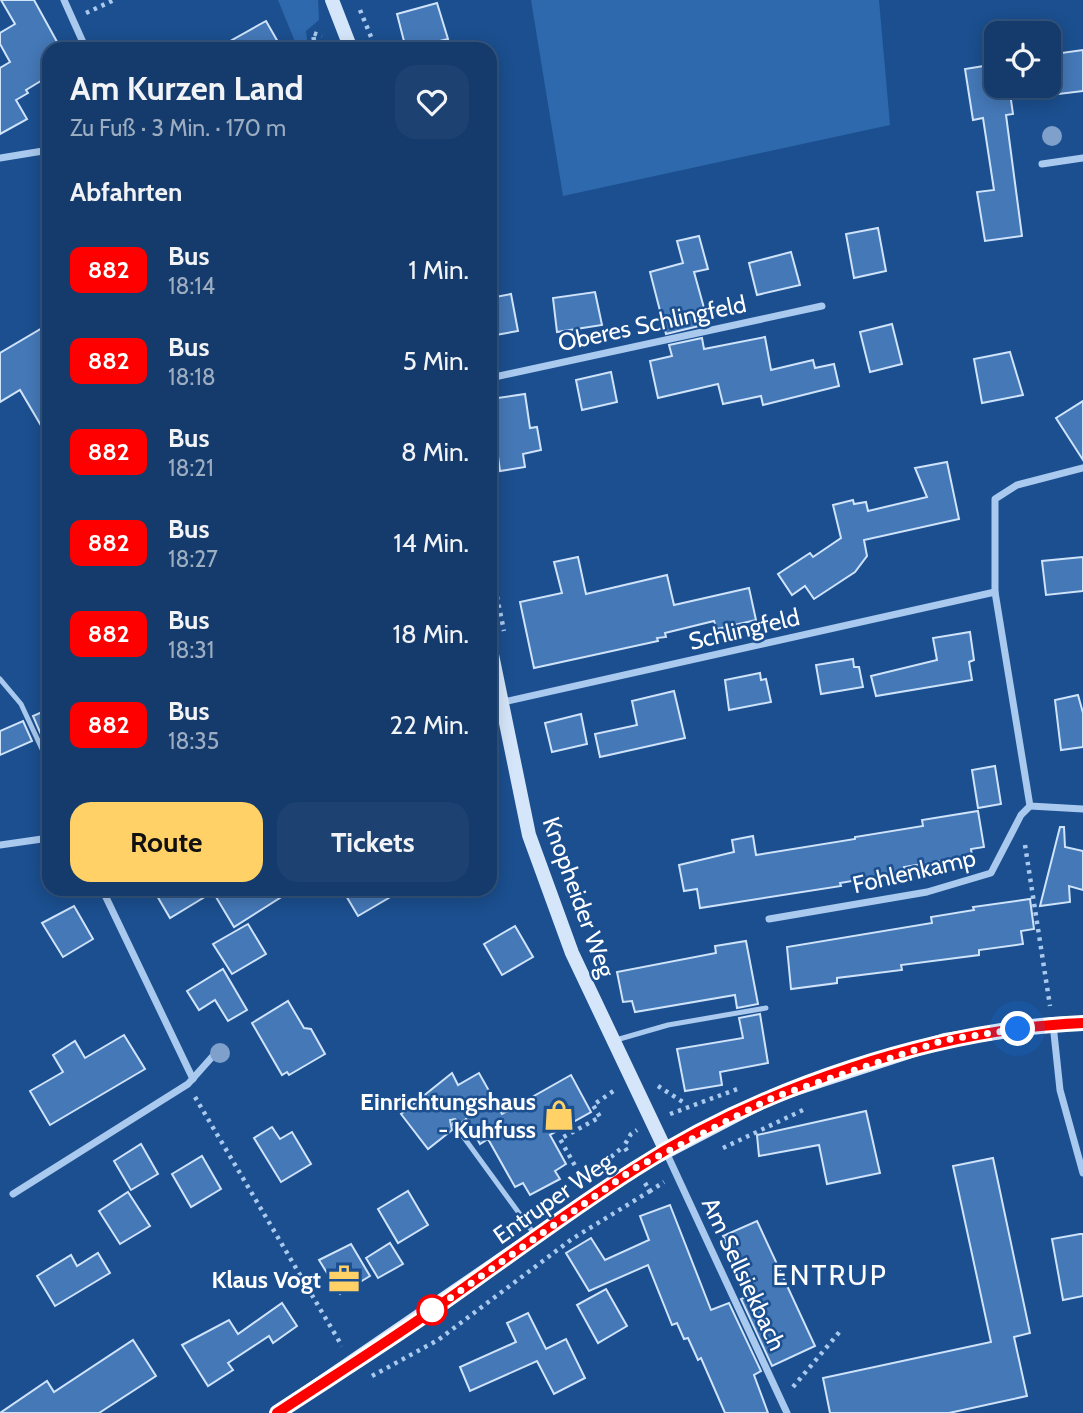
<!DOCTYPE html>
<html lang="de">
<meta charset="utf-8">
<style>
body{margin:0;font-family:Cabin,sans-serif;background:#1d4271;color:#f1f3f6;height:100vh;display:flex;flex-direction:column;font-size:26px;white-space:nowrap}
*{box-sizing:border-box;margin:0}
p{font-size:23px;color:#9dadc1}
.icon{flex:none;width:38px;height:38px;fill:none;stroke:currentColor;stroke-width:2;stroke-linecap:round;stroke-linejoin:round}
.map{position:relative;flex:1;overflow:hidden}
.side{position:absolute;left:42px;top:42px;width:455px;height:854px;display:flex;flex-direction:column;background:#143b6b;border-radius:21px;box-shadow:0 4px 18px #0003,0 0 0 2px #33557e}
.side>*{flex:none}
.badge{padding:0 14px;border-radius:10px;font-size:24px;line-height:46px}
.controls{position:absolute;left:984px;top:21px;display:grid;gap:14px}
.controls a{display:grid;place-items:center;width:77px;height:77px;border-radius:14px;background:#143b6b;box-shadow:0 4px 18px #0003,0 0 0 2px #33557e;font-size:35px}
.you{position:absolute;width:35px;height:35px;margin:-18px;border:5px solid #fff;border-radius:50%;background:#1a73e8;box-shadow:0 0 0 10px #1a73e833}
.map>.badge{position:absolute;translate:-50% -50%;box-shadow:0 0 0 4px #fff}
h2{padding:0 28px;font-size:26px;line-height:63px}
.round{display:grid;place-items:center;flex:none;width:74px;height:74px;border-radius:21px;background:#1d4271}
.headline{display:flex;align-items:center;justify-content:space-between;height:119px;padding:0 28px}
h1{font-size:33px;font-weight:800;line-height:52px}
.cta{display:flex;gap:14px;margin-top:auto;padding:14px 28px}
.cta a{flex:1;height:80px;border-radius:21px;background:#ffd166;color:#111;font-size:28px;font-weight:800;line-height:80px;text-align:center}
.cta a+a{background:#1d4271;color:#f1f3f6}
ul{padding:0;list-style:none}
li{display:flex;align-items:center;gap:21px;height:91px;padding:0 28px}
li div{flex:1}
li b{display:block;font-size:26px}
li em{font-style:normal}
li .badge{min-width:77px;font-weight:700;text-align:center}
.map>svg:first-child{display:block}
</style>
<div class="map">
<svg width="1083" height="1413" viewBox="0 0 1083 1413">
<rect width="100%" height="100%" fill="#1b4f8f"/>
<!-- green -->
<g fill="#2e69ad">
<polygon points="278,0 318,0 319,20 306,31 308,49 298,49"/>
<polygon points="531,0 879,0 890,125 563,196"/>
</g>
<!-- building -->
<g fill="#4478b7" stroke="#cfe3fa" stroke-width="2">
<polygon points="1,0 34,0 61,49 49,49 49,76 26,90 28,93 16,100 27,119 0,134 0,68 10,62 0,44 0,33 15,24"/>
<polygon points="437,3 448,39 406,49 397,14"/>
<polygon points="266,21 282,49 216,49"/>
<polygon points="1083,50 1083,91 1059,94 1054,54"/>
<polygon points="996,64 996,86 1009,86 1013,114 1006,115 1022,236 985,241 977,192 994,190 983,118 973,120 965,69"/>
<polygon points="878,228 886,271 854,278 846,234"/>
<polygon points="699,236 708,269 694,272 704,308 696,311 699,326 666,334 650,272 683,263 677,241"/>
<polygon points="791,252 800,285 757,295 749,263"/>
<polygon points="595,292 602,325 557,332 553,298"/>
<polygon points="511,294 518,331 490,336 490,298"/>
<polygon points="49,324 49,439 20,390 0,402 0,353"/>
<polygon points="892,324 902,364 870,372 860,332"/>
<polygon points="765,337 771,370 813,360 815,368 834,364 839,386 763,405 761,396 723,404 718,384 658,398 650,361 672,356 669,345 702,338 704,349"/>
<polygon points="1010,352 1023,395 982,403 974,359"/>
<polygon points="611,372 617,402 582,410 576,380"/>
<polygon points="525,394 530,428 537,427 541,450 523,454 525,467 500,471 490,399"/>
<polygon points="1083,401 1083,460 1056,418"/>
<polygon points="947,462 959,519 864,540 867,556 855,572 814,599 805,586 792,595 778,574 810,553 813,557 841,538 833,505 853,500 854,504 866,502 868,511 927,497 915,468"/>
<polygon points="578,557 586,594 667,575 674,605 749,588 756,620 717,629 714,621 665,633 666,637 657,638 658,641 534,668 520,602 562,593 554,562"/>
<polygon points="1083,557 1083,591 1046,595 1042,561"/>
<polygon points="970,632 974,660 969,662 972,680 876,696 871,676 937,660 933,638"/>
<polygon points="853,659 854,667 859,667 863,687 821,694 816,665"/>
<polygon points="760,673 761,680 766,679 771,702 729,710 725,680"/>
<polygon points="674,691 685,738 600,757 595,734 637,725 632,701"/>
<polygon points="1078,695 1083,713 1083,747 1061,750 1055,700"/>
<polygon points="49,709 49,734 42,737 33,716"/>
<polygon points="581,714 587,744 552,752 545,723"/>
<polygon points="23,721 32,741 0,755 0,731"/>
<polygon points="995,766 1001,804 978,808 972,770"/>
<polygon points="978,811 984,847 971,849 972,856 904,867 905,872 840,883 841,886 700,908 697,889 684,891 679,865 734,852 732,840 753,836 756,855 855,839 855,837 923,826 922,820"/>
<polygon points="1060,827 1064,827 1065,847 1083,851 1083,890 1069,886 1070,902 1040,906"/>
<polygon points="153,889 294,889 234,927 213,892 170,918"/>
<polygon points="342,889 404,889 358,916"/>
<polygon points="1030,899 1034,929 1021,931 1023,944 979,950 979,955 901,965 902,970 837,978 837,983 791,989 787,947 932,923 931,917 974,910 973,907"/>
<polygon points="74,906 93,939 63,957 42,923"/>
<polygon points="248,924 266,954 232,974 213,944"/>
<polygon points="515,926 533,957 502,975 484,944"/>
<polygon points="746,941 758,1004 737,1008 735,995 635,1012 632,1001 623,1002 617,972 716,953 715,946"/>
<polygon points="223,969 247,1010 228,1021 215,1000 199,1010 187,991"/>
<polygon points="288,1001 304,1028 311,1029 325,1054 289,1075 287,1072 282,1075 252,1023"/>
<polygon points="760,1014 768,1063 720,1072 722,1085 685,1091 677,1049 743,1038 739,1018"/>
<polygon points="124,1035 145,1069 50,1125 30,1091 63,1072 53,1055 75,1041 85,1058"/>
<polygon points="452,1073 458,1085 479,1073 502,1114 571,1075 591,1112 550,1135 566,1164 555,1171 560,1179 530,1195 523,1183 515,1187 488,1139 480,1144 466,1119 460,1124 455,1119 450,1120 452,1130 428,1149 401,1114"/>
<polygon points="866,1111 880,1173 827,1184 819,1145 759,1156 757,1135"/>
<polygon points="272,1127 280,1139 292,1132 311,1164 281,1182 254,1138"/>
<polygon points="141,1144 158,1174 131,1190 114,1161"/>
<polygon points="202,1156 221,1189 191,1207 172,1174"/>
<polygon points="993,1158 1030,1333 1014,1337 1027,1396 949,1413 830,1413 823,1378 991,1342 953,1166"/>
<polygon points="408,1191 428,1225 398,1243 378,1209"/>
<polygon points="128,1192 150,1226 120,1244 99,1211"/>
<polygon points="670,1205 711,1310 729,1303 761,1371 754,1375 768,1413 725,1413 701,1358 698,1360 688,1338 684,1339 677,1323 672,1325 648,1265 589,1291 566,1253 591,1238 605,1260 649,1240 640,1216"/>
<polygon points="757,1221 815,1346 772,1366 741,1299 751,1295 723,1236"/>
<polygon points="1080,1234 1083,1234 1083,1296 1063,1300 1052,1239"/>
<polygon points="390,1243 403,1264 378,1278 366,1258"/>
<polygon points="351,1244 370,1276 340,1294 319,1260"/>
<polygon points="98,1253 110,1273 55,1306 37,1276 71,1255 77,1266"/>
<polygon points="606,1289 627,1326 598,1343 577,1305"/>
<polygon points="282,1303 297,1326 273,1343 269,1336 228,1363 233,1370 208,1386 182,1345 229,1320 238,1334"/>
<polygon points="528,1313 546,1349 566,1339 585,1378 554,1394 537,1361 470,1391 460,1367 516,1342 507,1323"/>
<polygon points="133,1340 156,1376 99,1413 0,1413 47,1381 54,1392"/>
</g>
<g fill="none" stroke-linecap="round" stroke-linejoin="round">
<!-- path -->
<g stroke="#a9c9ee" stroke-width="4.5" stroke-dasharray="3.5 5" stroke-linecap="butt">
<polyline points="360,10 376,49"/>
<polyline points="86,13 114,0"/>
<polyline points="315,49 313,33 322,36"/>
<polyline points="490,563 504,631"/>
<polyline points="1025,845 1050,1006"/>
<polyline points="658,1086 686,1104"/>
<polyline points="195,1097 342,1346"/>
<polyline points="670,1114 740,1088"/>
<polyline points="723,1148 803,1110"/>
<polyline points="627,1151 624,1146 631,1134 637,1130"/>
<polyline points="611,1157 624,1146"/>
<polyline points="583,1180 560,1139 600,1117 593,1105 615,1090"/>
<polyline points="645,1183 650,1191 664,1182"/>
<polyline points="372,1376 438,1340 572,1239 650,1191"/>
<polyline points="793,1387 842,1329"/>
</g>
<!-- lane -->
<g stroke="#a9c9ee" stroke-width="5">
<polyline points="0,679 21,704 49,764"/>
<polyline points="616,1040 668,1025 766,1008"/>
<polyline points="454,1124 535,1235"/>
</g>
<!-- street -->
<g stroke="#a9c9ee" stroke-width="7">
<polyline points="64,0 86,49"/>
<polyline points="0,158 49,150"/>
<polyline points="1042,164 1083,158"/>
<polyline points="490,378 822,306"/>
<polyline points="1083,468 1017,485 995,499 995,592 1030,806 1083,809"/>
<polyline points="490,705 995,592"/>
<polyline points="0,845 49,838"/>
<polyline points="102,889 193,1079"/>
<polyline points="769,919 927,892 991,873 1021,815 1030,806"/>
<polyline points="1053,1024 1060,1090 1083,1173"/>
<polyline points="666,1152 787,1413"/>
<polyline points="13,1194 188,1084 212,1057"/>
</g>
<!-- secondary -->
<g stroke="#d6e6fa" stroke-width="14">
<polyline points="332,0 351,49"/>
<polyline points="490,645 529,835 572,953 666,1151"/>
<polyline points="277,1413 635,1168 773,1096 945,1040 1053,1024 1083,1023"/>
</g>
</g>
<!-- trees -->
<g fill="#7ea0ca">
<circle cx="1052" cy="136" r="10"/>
<circle cx="220" cy="1053" r="10"/>
</g>
<g fill="none" stroke-linecap="round" stroke-linejoin="round">
<defs>
<path id="line" d="M277 1413C327 1380 378 1348 427 1314 496 1266 564 1214 635 1169 760 1088 935 1029 1083 1023"/>
</defs>
<!-- line casing -->
<use href="#line" stroke="#fff" stroke-width="16"/>
<!-- line -->
<use href="#line" stroke="#f00" stroke-width="10"/>
<!-- walk -->
<polyline stroke="#fff" stroke-width="7" stroke-dasharray="0 12.6" points="432,1310 426,1315 635,1168 774,1097 945,1040 1018,1029"/>
</g>
<!-- icons -->
<defs>
<symbol id="shop-bare" viewBox="-9 -9 18 18"><path d="M-5-2.5h2.3a2.7 3.5 0 0 1 5.4 0H5L5.5 6h-11ZM-1.5-2.5h3a1.5 2.3 0 0 0-3 0Z" fill="#ffd166" stroke="#1b4f8f" stroke-width="2.5" paint-order="stroke"/></symbol>
<symbol id="office-bare" viewBox="-9 -9 18 18"><path d="M-6-3h4V-5.5h4V-3h4V5H-6ZM-1-4.5V-3h2v-1.5ZM-6 0V1H6V0Z" fill="#ffd166" stroke="#1b4f8f" stroke-width="2.5" paint-order="stroke"/></symbol>
</defs>
<g fill-rule="evenodd">
<use href="#shop-bare" x="537" y="1093" width="44" height="44"/>
<use href="#office-bare" x="322" y="1257" width="44" height="44"/>
</g>
<!-- markers -->
<circle fill="#fff" stroke="#f00" stroke-width="3.5" cx="432" cy="1310" r="14"/>
<g text-anchor="middle" dominant-baseline="central" stroke-width="5" stroke-linejoin="round" paint-order="stroke">
<!-- street labels -->
<g font-size="24" fill="#fff" stroke="#1b4f8f">
<text transform="translate(652 323) rotate(-12)">Oberes Schlingfeld</text>
<text transform="translate(744 629) rotate(-13)">Schlingfeld</text>
<text transform="translate(914 871) rotate(-13)">Fohlenkamp</text>
<text transform="translate(579 897) rotate(70)">Knopheider Weg</text>
<text transform="translate(553 1198) rotate(-35)">Entruper Weg</text>
<text transform="translate(744 1274) rotate(65)">Am Sellsiekbach</text>
</g>
<!-- poi labels -->
<g font-size="24" font-weight="bold" fill="#fff" stroke="#1b4f8f" text-anchor="end">
<text x="536" y="1101">Einrichtungshaus<tspan x="536" dy="28">- Kuhfuss</tspan></text>
<text x="321" y="1279">Klaus Vogt</text>
</g>
<!-- quarter labels -->
<g font-size="28" letter-spacing="2" fill="#fff" stroke="#1b4f8f">
<text x="830" y="1275">ENTRUP</text>
</g>
</g>
</svg>
<div class="controls">
<a><svg class="icon" aria-label="locate" viewBox="0 0 24 24"><circle cx="12" cy="12" r="6"/><path d="M12 2v4M12 18v4M2 12h4M18 12h4"/></svg></a>
</div>
<div class="you" style="left:1018px;top:1029px"></div>
<section class="side">
<div class="headline"><div><h1>Am Kurzen Land</h1><p>Zu Fuß · 3 Min. · 170 m</p></div><a class="round"><svg class="icon" aria-label="heart" viewBox="0 0 24 24"><path d="M12 20l-8-8c-3-5 5-10 8-4 3-6 11-1 8 4z"/></svg></a></div>
<h2>Abfahrten</h2>
<ul>
<li><span class="badge" style="background:#f00;color:#fff">882</span><div><b>Bus</b><p>18:14</p></div><em>1 Min.</em></li>
<li><span class="badge" style="background:#f00;color:#fff">882</span><div><b>Bus</b><p>18:18</p></div><em>5 Min.</em></li>
<li><span class="badge" style="background:#f00;color:#fff">882</span><div><b>Bus</b><p>18:21</p></div><em>8 Min.</em></li>
<li><span class="badge" style="background:#f00;color:#fff">882</span><div><b>Bus</b><p>18:27</p></div><em>14 Min.</em></li>
<li><span class="badge" style="background:#f00;color:#fff">882</span><div><b>Bus</b><p>18:31</p></div><em>18 Min.</em></li>
<li><span class="badge" style="background:#f00;color:#fff">882</span><div><b>Bus</b><p>18:35</p></div><em>22 Min.</em></li>
</ul>
<div class="cta"><a>Route</a><a>Tickets</a></div>
</section>
</div>
